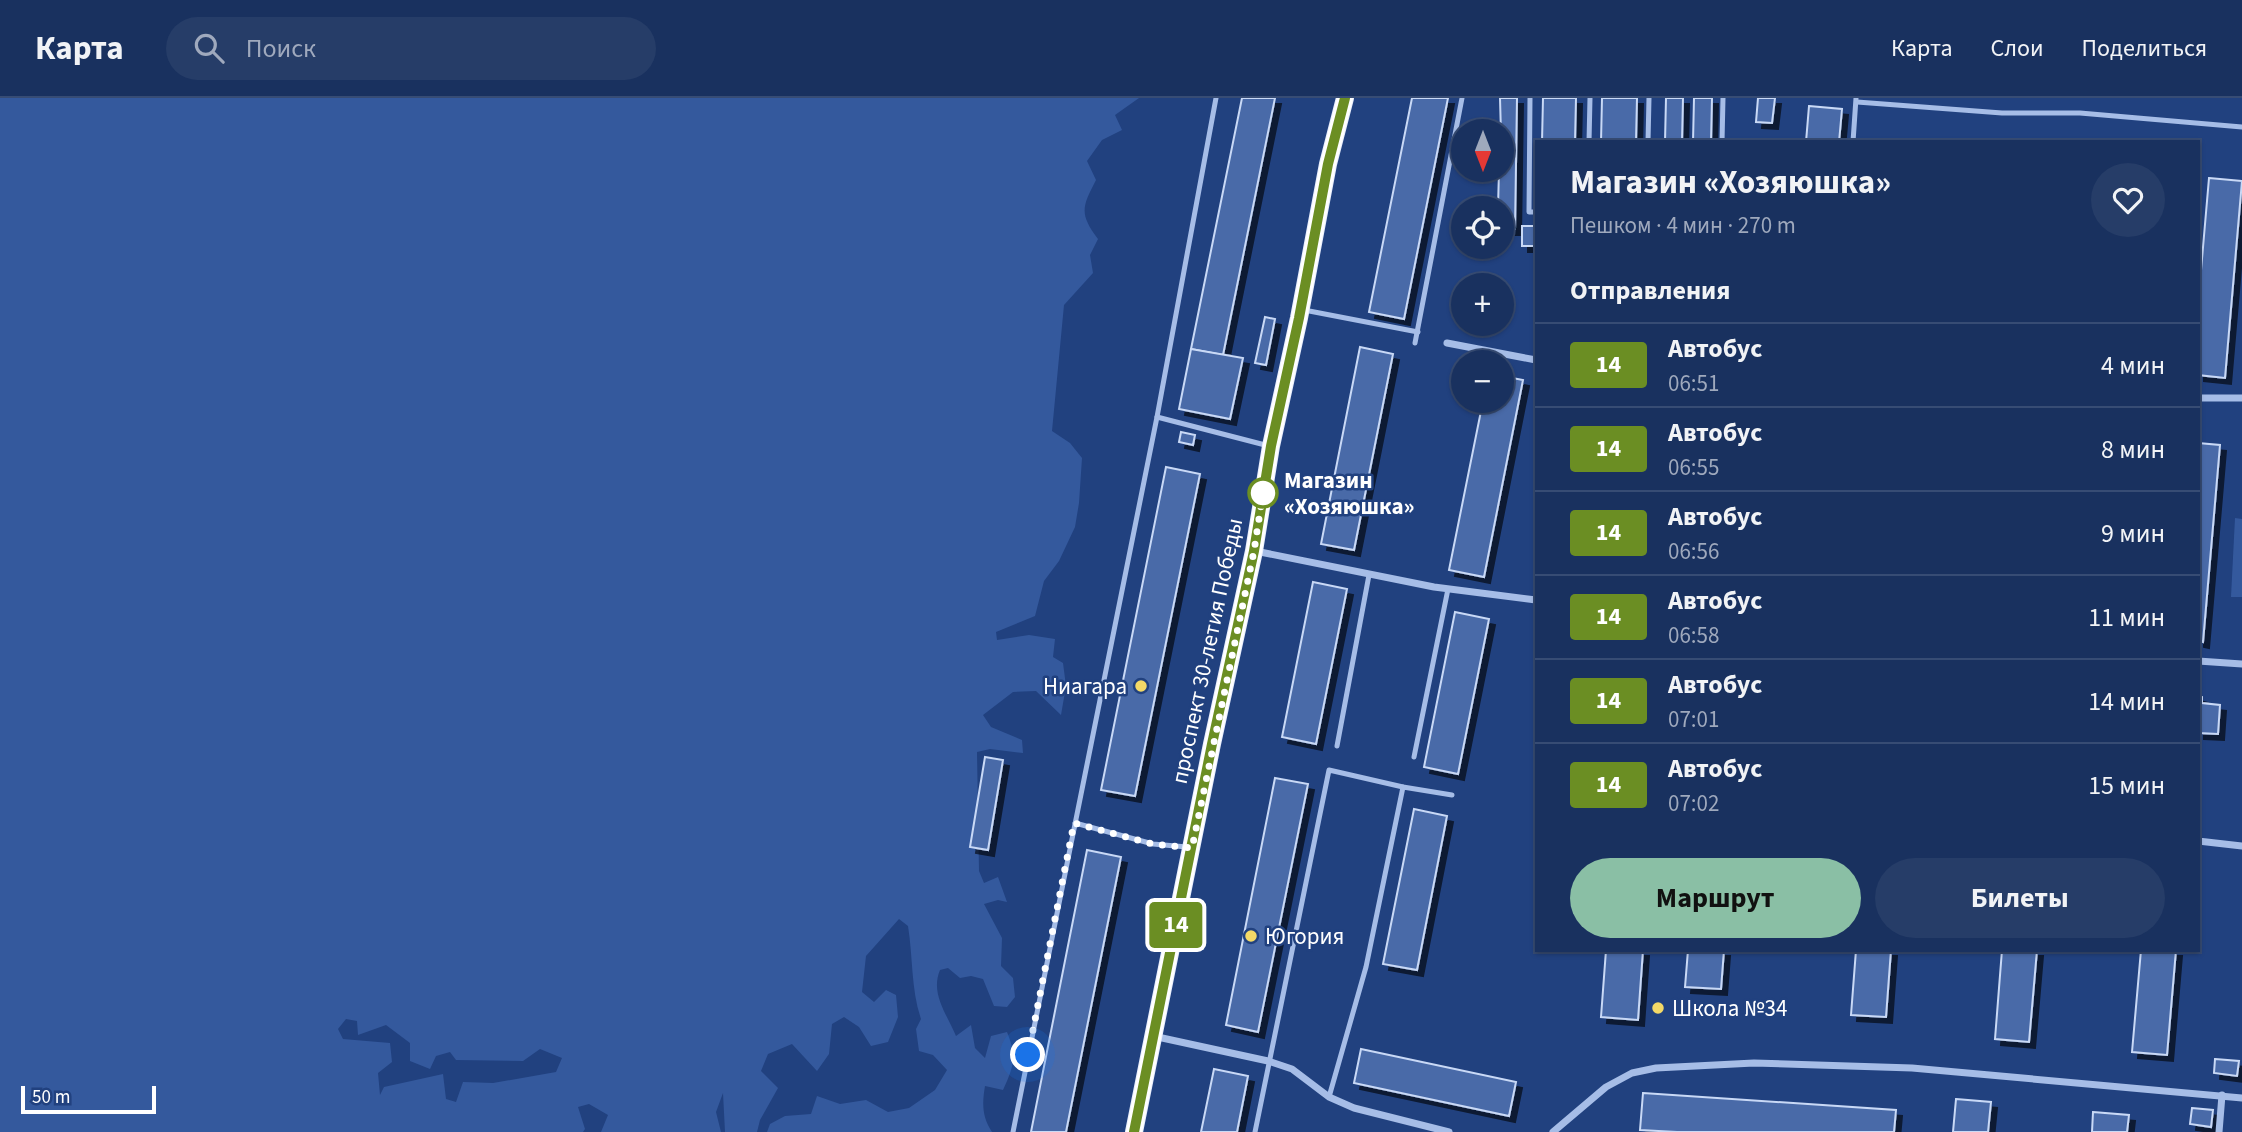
<!DOCTYPE html>
<html lang="ru">
<meta charset="utf-8">
<style>
body{margin:0;font-family:"Source Sans 3",sans-serif;background:#263d68;color:#f1f3f6;height:100vh;display:flex;flex-direction:column;font-size:26px;white-space:nowrap}
*{box-sizing:border-box;margin:0}
p{font-size:23px;color:#9fa9bd}
.icon{flex:none;width:38px;height:38px;fill:none;stroke:currentColor;stroke-width:2;stroke-linecap:round;stroke-linejoin:round}
.map{position:relative;flex:1;overflow:hidden}
.side{position:absolute;left:1535px;top:42px;width:665px;height:812px;display:flex;flex-direction:column;background:#19315f;border-radius:0px;box-shadow:0 2px 5px #0004,0 0 0 2px #374c74}
.side>*{flex:none}
.badge{padding:0 14px;border-radius:5px;font-size:24px;line-height:46px}
.needle{width:46px;rotate:180deg}
.fabs{position:absolute;left:1451px;top:21px;display:grid;gap:14px}
.fabs a{display:grid;place-items:center;width:63px;height:63px;border-radius:50%;background:#19315f;box-shadow:0 2px 5px #0004,0 0 0 2px #374c74;font-size:35px}
.scale{position:absolute;left:21px;bottom:18px;width:135px;box-sizing:border-box;padding-left:7px;border:4px solid #fff;border-top:0;font-size:19px;line-height:24px;white-space:nowrap;color:#fff;-webkit-text-stroke:5px #21417f;paint-order:stroke}
.you{position:absolute;width:35px;height:35px;margin:-18px;border:5px solid #fff;border-radius:50%;background:#1a73e8;box-shadow:0 0 0 10px #1a73e833}
.map>.badge{position:absolute;translate:-50% -50%;box-shadow:0 0 0 4px #fff}
h2{padding:0 35px;font-size:26px;line-height:63px}
.round{display:grid;place-items:center;flex:none;width:74px;height:74px;border-radius:37px;background:#263d68}
.head{display:flex;align-items:center;justify-content:space-between;height:119px;padding:0 35px}
h1{font-size:33px;font-weight:700;line-height:52px}
.action{display:flex;gap:14px;margin-top:auto;padding:14px 35px}
.action a{flex:1;height:80px;border-radius:42px;background:#8abfa5;color:#111;font-size:28px;font-weight:700;line-height:80px;text-align:center}
.action a+a{background:#263d68;color:#f1f3f6}
ul{padding:0;list-style:none}
li{display:flex;align-items:center;gap:21px;height:84px;padding:0 35px;border-top:2px solid #374c74}
li div{flex:1}
li b{display:block;font-size:26px}
li em{font-style:normal}
li .badge{min-width:77px;font-weight:700;text-align:center}
header{display:flex;align-items:center;gap:42px;box-sizing:border-box;height:98px;padding:0 35px;background:#19315f;border-bottom:2px solid #374c74}
header strong{font-size:33px}
nav{display:flex;gap:38px;margin-inline-start:auto;font-size:24px}
.search{width:490px;height:63px;background:#263d68;display:flex;align-items:center;gap:18px;box-sizing:border-box;padding:0 24px;border-radius:38px;color:#9fa9bd;font-size:26px}
.map>svg:first-child{display:block}
</style>
<header>
<strong>Карта</strong>
<div class="search"><svg class="icon" aria-label="search" viewBox="0 0 24 24"><circle cx="10" cy="10" r="6"/><path d="M15 15l6 6"/></svg>Поиск</div>
<nav><a>Карта</a><a>Слои</a><a>Поделиться</a></nav>
</header>
<div class="map">
<svg width="2242" height="1034" viewBox="0 0 2242 1034">
<defs>
<filter id="shadow"><feDropShadow dx="6" dy="6" stdDeviation="0" flood-color="#0009"/></filter>
</defs>
<rect width="100%" height="100%" fill="#21417f"/>
<!-- green -->
<g fill="#34599d" fill-rule="evenodd">
<path d="M0 0H1139L1115 17 1122 32 1102 42 1087 63 1096 82C1082 109 1079 116 1098 141L1090 157 1093 175 1064 207 1052 333 1070 345 1082 360 1079 405 1075 429 1059 463 1044 483 1035 518 996 534 997 542 1029 537 1055 541 1053 559 1063 565 1066 588 1061 617 1036 593 1013 594 983 617 991 629 1022 642 1023 655 990 651 977 654 979 773 984 785 998 779 1007 804 998 802 984 806 1002 840 1001 868 1013 880 1015 899 1007 909 994 908 983 881 971 878 960 880 948 870 940 872C930 896 947 916 956 938L971 927 975 950 985 960 991 938 1007 934C1017 959 1014 968 1003 992L985 988C982 1006 982 1019 992 1034H767L770 1026 785 1018 811 1016 817 998 840 1006 866 1002 888 1014 909 1010 935 992 947 972 933 957 919 953 916 931 921 921C911 892 913 859 908 828L899 821 866 858 862 894 874 904 886 892 896 897 898 919 888 944 871 948 859 929 844 919 832 926 829 956 817 973 792 946 768 956 761 973 778 990 760 1022 757 1034H725L723 995 716 1014 721 1034H601L608 1017 589 1006 578 1009 585 1031 583 1034H0ZM346 921 357 923 358 937 386 927 410 945V963L430 971 436 958 450 954 456 962 523 963 540 951 562 960 556 974 493 985 463 984 456 1004 446 1001 443 976 384 989 380 997 378 975 392 964 390 945 343 941 338 931Z"/>
<polygon points="2235,420 2242,421 2242,499 2231,499"/>
</g>
<!-- building -->
<g fill="#496aa8" stroke="#c9d9f6" stroke-width="2" filter="url(#shadow)">
<polygon points="1242,0 1275,0 1223,257 1191,251"/>
<polygon points="1412,0 1448,0 1404,221 1369,214"/>
<polygon points="1500,0 1517,0 1515,131 1502,131 1502,110 1498,110 1499,72 1502,72"/>
<polygon points="1543,0 1576,0 1575,44 1542,44"/>
<polygon points="1602,0 1637,0 1636,44 1601,44"/>
<polygon points="1666,0 1683,0 1682,44 1665,44"/>
<polygon points="1694,0 1712,0 1711,44 1693,44"/>
<polygon points="1758,0 1775,0 1772,25 1756,24"/>
<polygon points="1809,8 1842,11 1839,44 1806,44"/>
<polygon points="2209,80 2242,83 2225,280 2198,277 2198,207"/>
<rect x="1522" y="128" width="14" height="20"/>
<polygon points="1265,219 1275,221 1266,267 1255,265"/>
<polygon points="1360,249 1393,256 1354,452 1321,446"/>
<polygon points="1191,251 1243,260 1230,321 1179,311"/>
<polygon points="1502,278 1523,282 1484,479 1449,472 1483,303 1502,303"/>
<polygon points="1181,334 1195,337 1193,347 1179,344"/>
<polygon points="2198,345 2220,347 2203,544 2198,543"/>
<polygon points="1166,369 1200,376 1135,698 1101,692"/>
<polygon points="1313,484 1347,491 1316,646 1282,639"/>
<polygon points="1455,514 1489,521 1458,676 1424,669"/>
<polygon points="2198,598 2202,599 2202,605 2220,607 2218,636 2198,635"/>
<polygon points="985,659 1003,662 988,752 970,749"/>
<polygon points="1275,680 1308,686 1258,934 1226,927"/>
<polygon points="1414,711 1447,718 1417,872 1383,866"/>
<polygon points="1087,752 1121,759 1066,1034 1031,1034"/>
<polygon points="1606,852 1643,852 1638,922 1601,919"/>
<polygon points="1688,852 1724,852 1721,891 1685,889"/>
<polygon points="1856,852 1891,852 1886,919 1851,917"/>
<polygon points="2002,852 2037,852 2029,944 1995,941"/>
<polygon points="2141,852 2176,852 2167,957 2132,954"/>
<polygon points="1361,951 1516,984 1509,1018 1354,985"/>
<polygon points="2215,961 2239,963 2237,978 2214,975"/>
<polygon points="1214,971 1248,978 1237,1034 1201,1034"/>
<polygon points="1643,995 1896,1012 1894,1034 1677,1034 1640,1032"/>
<polygon points="1956,1001 1991,1004 1988,1034 1953,1034"/>
<polygon points="2192,1010 2213,1012 2211,1029 2190,1026"/>
<polygon points="2093,1014 2129,1017 2127,1034 2092,1034"/>
</g>
<g fill="none" stroke-linecap="round" stroke-linejoin="round">
<!-- lane -->
<g stroke="#a6bde7" stroke-width="5">
<polyline points="1530,0 1529,114 1536,114"/>
<polyline points="1857,4 2002,15 2080,15 2242,29"/>
<polyline points="1589,44 1590,0"/>
<polyline points="1648,44 1649,0"/>
<polyline points="1722,44 1723,0"/>
<polyline points="1853,44 1856,0"/>
<polyline points="1304,212 1418,234"/>
<polyline points="1415,245 1462,0"/>
<polyline points="1157,319 1269,348"/>
<polyline points="1337,648 1369,477"/>
<polyline points="1414,659 1448,491"/>
<polyline points="1075,725 1153,746 1187,749"/>
<polyline points="1329,999 1366,869 1403,689"/>
<polyline points="1013,1034 1157,319 1216,0"/>
<polyline points="1255,1034 1329,672 1403,689 1452,697"/>
</g>
<!-- street -->
<g stroke="#a6bde7" stroke-width="7">
<polyline points="1447,245 1536,262"/>
<polyline points="2198,300 2242,300"/>
<polyline points="1255,453 1434,489 1536,502"/>
<polyline points="2198,563 2242,566"/>
<polyline points="2198,743 2242,748"/>
<polyline points="1153,938 1268,963 1292,971 1329,999 1354,1010 1449,1034"/>
<polyline points="1553,1034 1606,989 1632,975 1656,970 1754,965 1912,970 2242,1000"/>
<polyline points="2219,1034 2222,997"/>
</g>
<!-- primary -->
<polyline stroke="#e8eefd" stroke-width="18" points="1134,1034 1212,646 1254,453 1271,348 1299,220 1328,66 1345,0"/>
</g>
<g fill="none" stroke-linecap="round" stroke-linejoin="round">
<defs>
<polyline id="line" points="1134,1034 1212,646 1254,453 1271,348 1299,220 1328,66 1345,0"/>
</defs>
<!-- line casing -->
<use href="#line" stroke="#fff" stroke-width="16"/>
<!-- line -->
<use href="#line" stroke="#6b8e23" stroke-width="10"/>
<!-- walk -->
<polyline stroke="#fff" stroke-width="7" stroke-dasharray="0 12.6" points="1028,957 1074,725 1153,746 1192,750 1254,453 1263,395"/>
</g>
<!-- markers -->
<circle fill="#fff" stroke="#6b8e23" stroke-width="3.5" cx="1263" cy="395" r="14"/>
<g fill="#f4d967" stroke="#21417f" stroke-width="2.5">
<circle cx="1141" cy="588" r="7"/>
<circle cx="1251" cy="838" r="7"/>
<circle cx="1658" cy="910" r="7"/>
</g>
<g text-anchor="middle" dominant-baseline="central" stroke-width="5" stroke-linejoin="round" paint-order="stroke">
<!-- stop labels -->
<g font-size="23" font-weight="bold" fill="#fff" stroke="#21417f" text-anchor="start">
<text x="1284" y="382">Магазин<tspan x="1284" dy="26">«Хозяюшка»</tspan></text>
</g>
<!-- street labels -->
<g font-size="23" fill="#fff" stroke="#21417f">
<text transform="translate(1207 553) rotate(-78)">проспект 30-летия Победы</text>
</g>
<!-- poi labels -->
<g font-size="23" fill="#fff" stroke="#21417f" text-anchor="start">
<text x="1127" y="588" text-anchor="end">Ниагара</text>
<text x="1265" y="838">Югория</text>
<text x="1672" y="910">Школа №34</text>
</g>
</g>
</svg>
<div class="fabs">
<a><svg class="needle" viewBox="-14 -14 28 28"><path d="M0-13l5 13h-10z" fill="#e53935"/><path d="M0 13l5-13h-10z" fill="#9fa9bd"/></svg></a>
<a><svg class="icon" aria-label="locate" viewBox="0 0 24 24"><circle cx="12" cy="12" r="6"/><path d="M12 2v4M12 18v4M2 12h4M18 12h4"/></svg></a>
<a>+</a>
<a>−</a>
</div>
<div class="scale">50 m</div>
<div class="you" style="left:1028px;top:957px"></div>
<b class="badge" style="left:1176px;top:827px;background:#6b8e23;color:#fff">14</b>
<section class="side">
<div class="head"><div><h1>Магазин «Хозяюшка»</h1><p>Пешком · 4 мин · 270 m</p></div><a class="round"><svg class="icon" aria-label="heart" viewBox="0 0 24 24"><path d="M12 20l-8-8c-3-5 5-10 8-4 3-6 11-1 8 4z"/></svg></a></div>
<h2>Отправления</h2>
<ul>
<li><span class="badge" style="background:#6b8e23;color:#fff">14</span><div><b>Автобус</b><p>06:51</p></div><em>4 мин</em></li>
<li><span class="badge" style="background:#6b8e23;color:#fff">14</span><div><b>Автобус</b><p>06:55</p></div><em>8 мин</em></li>
<li><span class="badge" style="background:#6b8e23;color:#fff">14</span><div><b>Автобус</b><p>06:56</p></div><em>9 мин</em></li>
<li><span class="badge" style="background:#6b8e23;color:#fff">14</span><div><b>Автобус</b><p>06:58</p></div><em>11 мин</em></li>
<li><span class="badge" style="background:#6b8e23;color:#fff">14</span><div><b>Автобус</b><p>07:01</p></div><em>14 мин</em></li>
<li><span class="badge" style="background:#6b8e23;color:#fff">14</span><div><b>Автобус</b><p>07:02</p></div><em>15 мин</em></li>
</ul>
<div class="action"><a>Маршрут</a><a>Билеты</a></div>
</section>
</div>
